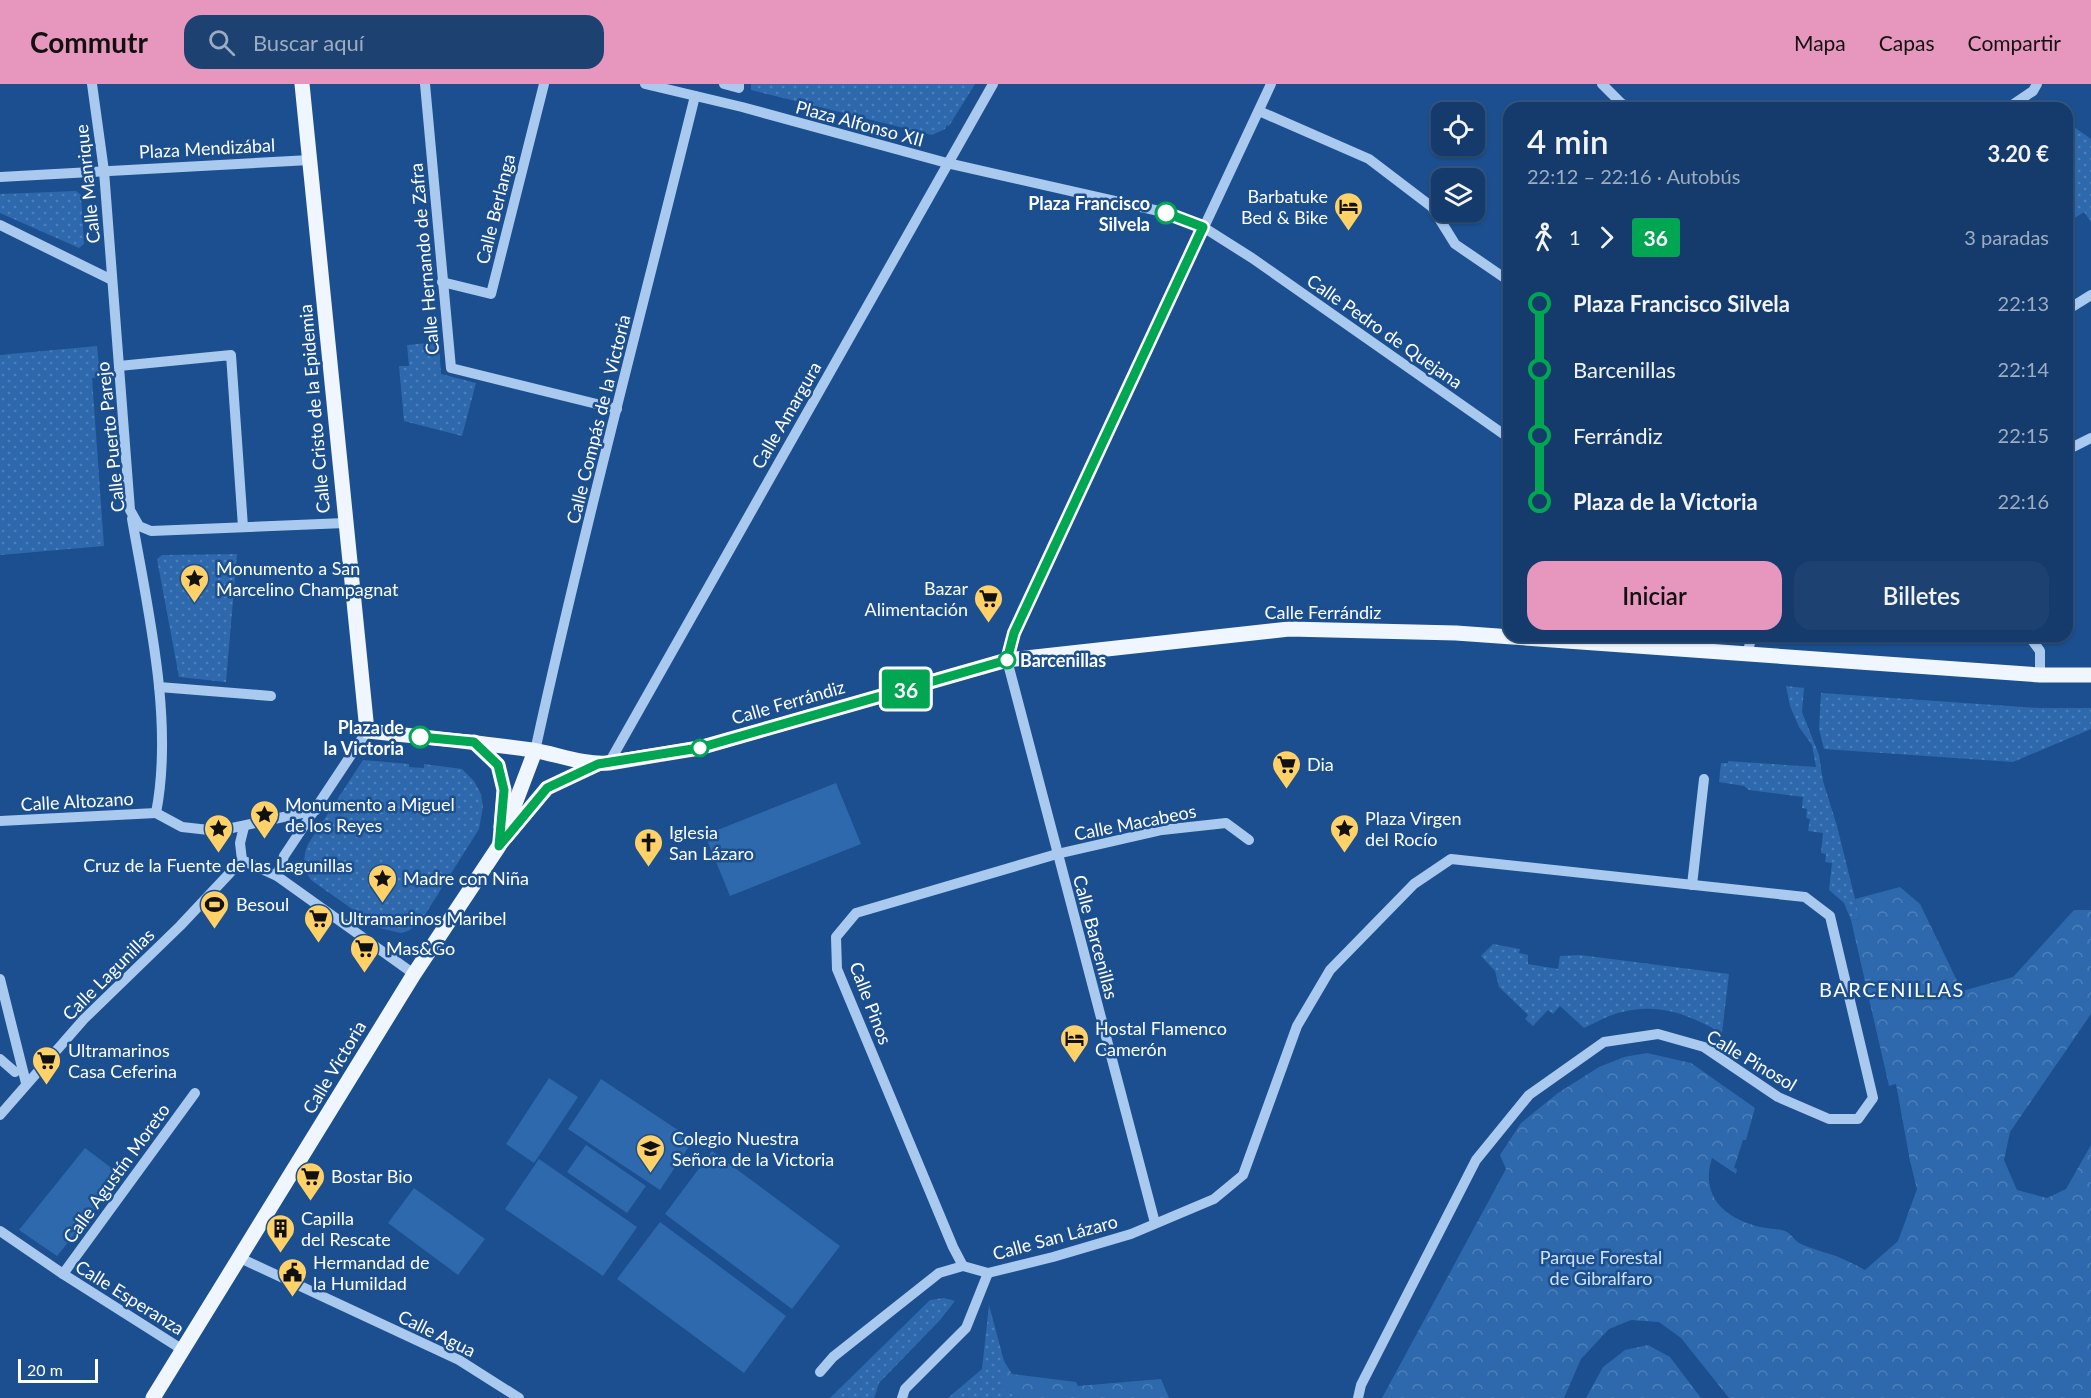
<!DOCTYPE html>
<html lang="es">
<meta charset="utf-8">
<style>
body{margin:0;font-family:Lato,sans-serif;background:#1d4271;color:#f1f3f6;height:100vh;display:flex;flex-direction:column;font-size:22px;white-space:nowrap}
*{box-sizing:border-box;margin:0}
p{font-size:20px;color:#9dadc1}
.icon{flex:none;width:33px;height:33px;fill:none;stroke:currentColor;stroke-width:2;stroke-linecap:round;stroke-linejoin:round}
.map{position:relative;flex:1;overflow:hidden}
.side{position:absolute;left:1503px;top:18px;width:570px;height:540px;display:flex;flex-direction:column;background:#143b6b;border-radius:18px;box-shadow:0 2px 4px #0004,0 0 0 2px #33557e}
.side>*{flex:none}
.badge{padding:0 12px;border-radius:4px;font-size:21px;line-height:39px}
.tools{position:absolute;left:1431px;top:18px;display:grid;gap:12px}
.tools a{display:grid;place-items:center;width:54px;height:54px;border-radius:12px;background:#143b6b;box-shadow:0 2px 4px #0004,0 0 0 2px #33557e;font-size:30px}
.scale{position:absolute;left:18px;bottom:15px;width:80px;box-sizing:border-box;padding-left:6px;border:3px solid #fff;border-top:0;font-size:16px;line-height:21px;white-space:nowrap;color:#fff;-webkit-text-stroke:4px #1b4f8f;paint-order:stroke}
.map>.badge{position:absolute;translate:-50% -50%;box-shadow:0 0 0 3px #fff}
.legs{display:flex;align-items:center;gap:9px;height:66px;padding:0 24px;font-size:20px}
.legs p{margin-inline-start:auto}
.summary{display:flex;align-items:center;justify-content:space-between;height:102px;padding:0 24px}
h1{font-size:33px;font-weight:600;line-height:45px}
.button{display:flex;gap:12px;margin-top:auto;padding:12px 24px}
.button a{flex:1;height:69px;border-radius:18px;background:#e797bd;color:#111;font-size:24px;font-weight:600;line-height:69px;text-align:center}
.button a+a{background:#1d4271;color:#f1f3f6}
ul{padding:0 24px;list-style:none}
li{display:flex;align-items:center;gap:21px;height:66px;font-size:22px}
li i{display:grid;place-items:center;width:9px;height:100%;margin:0 8px;background:currentColor}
li i::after{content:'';width:15px;height:15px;margin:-8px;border:4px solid;border-radius:50%;background:#143b6b}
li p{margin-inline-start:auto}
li:first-child i{background:linear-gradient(#0000 50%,currentColor 0)}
li:last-child i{background:linear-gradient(currentColor 50%,#0000 0)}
header{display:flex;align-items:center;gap:36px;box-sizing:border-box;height:84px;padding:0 30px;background:#e797bd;color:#111}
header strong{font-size:28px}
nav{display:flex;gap:33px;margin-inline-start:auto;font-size:21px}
.search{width:420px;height:54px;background:#1d4271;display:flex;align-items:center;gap:15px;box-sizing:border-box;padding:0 21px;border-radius:18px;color:#9dadc1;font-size:22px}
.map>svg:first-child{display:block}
</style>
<header>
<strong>Commutr</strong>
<div class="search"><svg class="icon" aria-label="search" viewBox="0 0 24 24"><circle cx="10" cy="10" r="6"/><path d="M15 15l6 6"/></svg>Buscar aquí</div>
<nav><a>Mapa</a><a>Capas</a><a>Compartir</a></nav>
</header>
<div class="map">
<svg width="2091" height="1314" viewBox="0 0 2091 1314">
<defs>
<pattern id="green-dots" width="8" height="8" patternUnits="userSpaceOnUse" patternTransform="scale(1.5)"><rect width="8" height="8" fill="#2e69ad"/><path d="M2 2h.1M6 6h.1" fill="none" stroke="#4d80b9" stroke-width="1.8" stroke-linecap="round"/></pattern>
<pattern id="forest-crowns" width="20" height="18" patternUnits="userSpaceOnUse" patternTransform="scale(1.5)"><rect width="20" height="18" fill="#2e69ad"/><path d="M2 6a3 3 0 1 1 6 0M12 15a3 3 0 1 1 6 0" fill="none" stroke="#4d80b9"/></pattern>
</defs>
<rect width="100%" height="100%" fill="#1b4f8f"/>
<!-- green -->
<g fill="url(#green-dots)">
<polygon points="751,0 975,0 949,42 947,41 945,45 932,51 751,6"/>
<polygon points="2067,38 2091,55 2091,138 2084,128 2067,139"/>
<polygon points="76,107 81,111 84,160 79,164 0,129 0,110"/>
<polygon points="439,258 441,290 476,299 462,352 404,337 399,282 409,282 407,261"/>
<polygon points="97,262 100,293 92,294 104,462 0,471 0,271"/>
<polygon points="237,470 226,598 179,593 157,475 162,471"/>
<polygon points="1786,602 1804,604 1802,628 1819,671 1823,697 1837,742 1860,835 1851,836 1844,819 1829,806 1832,779 1825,778 1826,770 1821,769 1823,749 1808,747 1810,735 1806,734 1807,725 1802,724 1803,713 1749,706 1744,702 1719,698 1721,679 1728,679 1728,677 1816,683 1812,661 1799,643 1790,622"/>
<polygon points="1821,609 2039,624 2091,624 2091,645 2013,678 1824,665 1819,645"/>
<polygon points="363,676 409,680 409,683 424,684 424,680 462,685 474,697 481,710 483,722 479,745 421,837 408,847 401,849 379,844 311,796 306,788 304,778 305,769 308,760"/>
<path d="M1493 860 1520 865 1519 869 1528 871V880L1558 885 1560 872 1580 871 1729 890 1722 949C1686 930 1660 918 1618 929 1607 932 1595 939 1584 944L1560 922 1553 930 1548 926 1533 942 1525 935 1528 931 1499 903 1495 887 1481 872Z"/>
<polygon points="944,1214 955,1217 940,1236 879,1299 874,1314 830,1314 930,1216"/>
<polygon points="989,1221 1004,1277 1004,1305 1019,1314 948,1314 982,1285"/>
</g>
<!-- forest -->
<g fill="url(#forest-crowns)">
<path d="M1900 803 1920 820 1962 907 2013 893 2074 826H2091V930L2010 1048 2004 1076 2017 1106 2047 1114 2066 1105 2091 1061V1314H1729L1681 1254 1659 1238 1631 1236 1609 1245 1581 1275 1564 1314H1382L1506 1085 1500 1071 1521 1039 1558 1009 1599 983 1624 973 1647 969 1691 979 1755 1024 1746 1056H1743L1734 1084 1737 1085 1736 1090 1712 1074C1700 1112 1724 1134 1760 1143 1768 1145 1779 1144 1787 1148 1792 1151 1795 1157 1801 1160 1812 1165 1825 1168 1836 1172 1846 1176 1856 1181 1865 1186L1898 1157 1917 1105 1910 1077 1896 1000 1889 1002 1851 836 1860 835 1855 815Z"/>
<polygon points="1648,1261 1670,1273 1701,1314 1586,1314 1603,1283 1625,1266"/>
<polygon points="1004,1277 1012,1290 1076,1298 1078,1302 1161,1295 1169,1314 1019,1314 1004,1305"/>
</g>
<!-- pitch -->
<g fill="#2e69ad">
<polygon points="836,699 861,760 730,812 705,751"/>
<polygon points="549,994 578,1013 534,1079 506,1060"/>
<polygon points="601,995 693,1056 660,1106 568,1045"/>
<polygon points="586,1061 646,1102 627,1129 567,1088"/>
<polygon points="85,1064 122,1092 57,1172 19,1146"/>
<polygon points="712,1067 840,1162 792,1225 665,1130"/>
<polygon points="539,1075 637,1143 603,1192 505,1125"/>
<polygon points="414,1104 485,1155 458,1191 388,1139"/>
<polygon points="660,1138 786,1232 744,1289 617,1195"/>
</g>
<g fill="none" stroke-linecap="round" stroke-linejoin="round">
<!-- minor -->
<g stroke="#a9c9ee" stroke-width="10">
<polyline points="92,0 104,87 130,426 139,442 151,447 345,439"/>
<polyline points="425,0 451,284 617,325"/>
<polyline points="645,0 742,23 947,79 1159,127 1203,143 1252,174 1509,354"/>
<polyline points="724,0 739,4 739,0"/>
<polyline points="1602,0 1621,19 1629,24"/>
<polyline points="2008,24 2033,7 2037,0"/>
<polyline points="1259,27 1369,75 1432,123 1455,160 1509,197"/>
<polyline points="0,93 310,76"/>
<polyline points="0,141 112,196"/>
<polyline points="442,198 491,210 544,0"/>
<polyline points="2067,226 2091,211"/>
<polyline points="119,282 231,271 243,443"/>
<polyline points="2067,366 2091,354"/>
<path d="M132 435C148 527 174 637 156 729"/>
<polyline points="1672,552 1689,566"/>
<polyline points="2029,552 2040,567 2040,591"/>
<polyline points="1747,570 1752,552"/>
<polyline points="159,603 271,612"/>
<path d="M535 667C583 448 641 230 695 12"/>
<polyline points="609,679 993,0"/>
<polyline points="156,729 182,743 218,747 316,726"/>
<polyline points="0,737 156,729"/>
<polyline points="242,776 277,792 414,890"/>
<polyline points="242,776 240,759 244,743"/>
<polyline points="277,792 284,772 367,647"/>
<polyline points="1692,801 1704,695"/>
<polyline points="0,895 26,999"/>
<polyline points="0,975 15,988"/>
<polyline points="0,1031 84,935 180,842 242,776"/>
<polyline points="1155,1139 1007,576 1014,549 1271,0"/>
<polyline points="0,1147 63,1190 183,1266"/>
<polyline points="240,1174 459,1276 519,1314"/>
<polyline points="963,1182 953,1163 837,885 836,853 856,829 1057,770 1162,746 1226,739 1249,756"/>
<polyline points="63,1190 195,1009"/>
<polyline points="820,1288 833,1273 939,1189 963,1182 988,1189 1053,1173 1131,1150 1214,1115 1243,1091 1297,942 1330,886 1414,800 1451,775 1805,813 1830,832 1873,1014 1858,1035 1829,1035 1778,1013 1704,963 1658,950 1604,958 1529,1011 1476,1076 1361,1301 1358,1314"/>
<polyline points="902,1314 905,1305 966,1244 988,1189"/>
</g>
<!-- major -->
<g stroke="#f0f6ff" stroke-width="15">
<path d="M302 0 367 647C422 653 477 658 532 666 557 670 583 681 609 679L699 664 1007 576 1289 545 1456 549 2040 591H2091"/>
<polyline points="474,658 498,681 504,706 501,743"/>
<polyline points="506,753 547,704 598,680"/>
<polyline points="153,1314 414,890 499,762 535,667"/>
</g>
</g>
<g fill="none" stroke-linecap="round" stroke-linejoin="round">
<defs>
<polyline id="line-1" points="420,653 474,658 498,681 504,706 499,762 547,704 598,680 699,664 1007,576 1014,549 1203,143 1166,129"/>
</defs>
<!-- line-1 casing -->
<use href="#line-1" stroke="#fff" stroke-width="14"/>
<!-- line-1 -->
<use href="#line-1" stroke="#00a651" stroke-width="9"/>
</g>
<!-- icons -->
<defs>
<symbol id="hotel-pin" viewBox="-11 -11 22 30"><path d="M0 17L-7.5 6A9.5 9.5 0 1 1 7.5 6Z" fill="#ffd166" stroke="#1b4f8f"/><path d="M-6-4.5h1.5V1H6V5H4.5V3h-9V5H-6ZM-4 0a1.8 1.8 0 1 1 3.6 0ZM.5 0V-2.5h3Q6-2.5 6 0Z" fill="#111"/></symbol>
<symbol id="sight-pin" viewBox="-11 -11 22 30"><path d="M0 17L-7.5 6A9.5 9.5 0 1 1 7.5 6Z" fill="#ffd166" stroke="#1b4f8f"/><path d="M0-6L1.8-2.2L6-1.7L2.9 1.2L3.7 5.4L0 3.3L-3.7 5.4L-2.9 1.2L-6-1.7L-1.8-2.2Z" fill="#111"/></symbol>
<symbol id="supermarket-pin" viewBox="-11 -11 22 30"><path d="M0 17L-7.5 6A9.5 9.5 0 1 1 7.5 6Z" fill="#ffd166" stroke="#1b4f8f"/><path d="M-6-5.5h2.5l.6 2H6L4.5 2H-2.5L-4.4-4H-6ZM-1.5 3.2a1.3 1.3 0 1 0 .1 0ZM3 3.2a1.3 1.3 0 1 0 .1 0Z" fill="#111"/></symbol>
<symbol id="church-pin" viewBox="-11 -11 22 30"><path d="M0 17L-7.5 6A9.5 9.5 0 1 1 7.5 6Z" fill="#ffd166" stroke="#1b4f8f"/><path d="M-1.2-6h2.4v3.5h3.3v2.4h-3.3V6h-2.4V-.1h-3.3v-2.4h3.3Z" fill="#111"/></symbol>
<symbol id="stadium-pin" viewBox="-11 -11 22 30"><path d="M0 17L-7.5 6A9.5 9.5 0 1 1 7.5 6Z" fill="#ffd166" stroke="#1b4f8f"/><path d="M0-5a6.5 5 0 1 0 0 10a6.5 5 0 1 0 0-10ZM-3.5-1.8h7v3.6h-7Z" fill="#111"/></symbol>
<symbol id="university-pin" viewBox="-11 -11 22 30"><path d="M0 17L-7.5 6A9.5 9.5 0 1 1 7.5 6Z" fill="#ffd166" stroke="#1b4f8f"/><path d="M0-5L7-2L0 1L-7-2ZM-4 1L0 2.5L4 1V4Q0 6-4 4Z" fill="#111"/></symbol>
<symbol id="building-pin" viewBox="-11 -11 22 30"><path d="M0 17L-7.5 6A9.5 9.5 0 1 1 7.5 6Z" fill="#ffd166" stroke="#1b4f8f"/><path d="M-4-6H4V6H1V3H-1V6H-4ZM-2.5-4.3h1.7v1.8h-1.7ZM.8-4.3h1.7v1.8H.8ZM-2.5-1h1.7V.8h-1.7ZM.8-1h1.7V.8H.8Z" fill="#111"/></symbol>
<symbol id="civic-pin" viewBox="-11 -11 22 30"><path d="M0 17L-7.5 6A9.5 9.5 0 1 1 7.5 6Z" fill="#ffd166" stroke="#1b4f8f"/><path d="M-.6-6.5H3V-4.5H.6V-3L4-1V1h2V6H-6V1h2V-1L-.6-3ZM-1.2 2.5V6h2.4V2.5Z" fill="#111"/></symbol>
</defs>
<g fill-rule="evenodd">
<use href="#hotel-pin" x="1332" y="106" width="33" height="45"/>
<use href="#sight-pin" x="178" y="478" width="33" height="45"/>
<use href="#supermarket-pin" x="972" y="498" width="33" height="45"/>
<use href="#supermarket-pin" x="1270" y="664" width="33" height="45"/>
<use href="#sight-pin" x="248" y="714" width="33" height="45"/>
<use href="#sight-pin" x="202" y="728" width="33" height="45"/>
<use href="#sight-pin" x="1328" y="728" width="33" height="45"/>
<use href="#church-pin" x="632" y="742" width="33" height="45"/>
<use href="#sight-pin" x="366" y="778" width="33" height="45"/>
<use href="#stadium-pin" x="198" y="804" width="33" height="45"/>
<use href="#supermarket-pin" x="302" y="818" width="33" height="45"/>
<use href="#supermarket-pin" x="348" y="848" width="33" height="45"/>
<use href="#hotel-pin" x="1058" y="938" width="33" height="45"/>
<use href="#supermarket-pin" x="30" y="960" width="33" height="45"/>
<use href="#university-pin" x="634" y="1048" width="33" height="45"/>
<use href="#supermarket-pin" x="294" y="1076" width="33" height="45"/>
<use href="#building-pin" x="264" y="1128" width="33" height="45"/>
<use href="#civic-pin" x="276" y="1172" width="33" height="45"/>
</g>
<!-- markers -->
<g fill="#fff" stroke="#00a651" stroke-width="3">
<circle cx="1166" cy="129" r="10"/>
<circle cx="1007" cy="576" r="8"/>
<circle cx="420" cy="653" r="10"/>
<circle cx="700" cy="664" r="8"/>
</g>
<g text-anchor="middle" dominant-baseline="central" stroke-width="5" stroke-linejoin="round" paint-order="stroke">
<!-- street labels -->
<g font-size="18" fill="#fff" stroke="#1b4f8f">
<text transform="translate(860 39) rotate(15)">Plaza Alfonso XII</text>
<text transform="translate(207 64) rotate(-3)">Plaza Mendizábal</text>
<text transform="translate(87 100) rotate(-96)">Calle Manrique</text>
<text transform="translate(495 125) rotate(-76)">Calle Berlanga</text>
<text transform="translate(424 175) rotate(-95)">Calle Hernando de Zafra</text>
<text transform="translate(1385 247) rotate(35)">Calle Pedro de Quejana</text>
<text transform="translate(314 325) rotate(-95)">Calle Cristo de la Epidemia</text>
<text transform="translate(786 331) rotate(-60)">Calle Amargura</text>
<text transform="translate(598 335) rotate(-76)">Calle Compás de la Victoria</text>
<text transform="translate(110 353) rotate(-96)">Calle Puerto Parejo</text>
<text x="1323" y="528">Calle Ferrándiz</text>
<text transform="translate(788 618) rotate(-16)">Calle Ferrándiz</text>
<text transform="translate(77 717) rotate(-3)">Calle Altozano</text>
<text transform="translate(1135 738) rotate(-11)">Calle Macabeos</text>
<text transform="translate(1096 853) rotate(75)">Calle Barcenillas</text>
<text transform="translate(108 890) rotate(-45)">Calle Lagunillas</text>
<text transform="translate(871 919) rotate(69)">Calle Pinos</text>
<text transform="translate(1752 976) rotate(31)">Calle Pinosol</text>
<text transform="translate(334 983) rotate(-59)">Calle Victoria</text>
<text transform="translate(116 1089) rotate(-54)">Calle Agustín Moreto</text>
<text transform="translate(1055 1153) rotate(-15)">Calle San Lázaro</text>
<text transform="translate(130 1213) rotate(32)">Calle Esperanza</text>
<text transform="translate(437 1249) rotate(26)">Calle Agua</text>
</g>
<!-- poi labels -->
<g font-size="18" fill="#fff" stroke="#1b4f8f" text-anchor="start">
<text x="1328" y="112" text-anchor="end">Barbatuke<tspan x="1328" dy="21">Bed &amp; Bike</tspan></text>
<text x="216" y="484">Monumento a San<tspan x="216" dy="21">Marcelino Champagnat</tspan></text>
<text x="968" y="504" text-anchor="end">Bazar<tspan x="968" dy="21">Alimentación</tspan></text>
<text x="1307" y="680">Dia</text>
<text x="285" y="720">Monumento a Miguel<tspan x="285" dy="21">de los Reyes</tspan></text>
<text x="1365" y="734">Plaza Virgen<tspan x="1365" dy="21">del Rocío</tspan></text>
<text x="669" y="748">Iglesia<tspan x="669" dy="21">San Lázaro</tspan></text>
<text x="218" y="781" text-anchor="middle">Cruz de la Fuente de las Lagunillas</text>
<text x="403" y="794">Madre con Niña</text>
<text x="236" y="820">Besoul</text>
<text x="340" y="834">Ultramarinos Maribel</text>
<text x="386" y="864">Mas&amp;Go</text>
<text x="1095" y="944">Hostal Flamenco<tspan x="1095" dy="21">Camerón</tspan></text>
<text x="68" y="966">Ultramarinos<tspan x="68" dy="21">Casa Ceferina</tspan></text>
<text x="672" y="1054">Colegio Nuestra<tspan x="672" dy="21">Señora de la Victoria</tspan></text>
<text x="331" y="1092">Bostar Bio</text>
<text x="301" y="1134">Capilla<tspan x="301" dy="21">del Rescate</tspan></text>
<text x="313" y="1178">Hermandad de<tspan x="313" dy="21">la Humildad</tspan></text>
</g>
<!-- stop labels -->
<g font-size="18" font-weight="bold" fill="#fff" stroke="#1b4f8f" text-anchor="end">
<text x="1150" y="119">Plaza Francisco<tspan x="1150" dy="21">Silvela</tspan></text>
<text x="1020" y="576" text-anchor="start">Barcenillas</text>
<text x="404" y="643">Plaza de<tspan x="404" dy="21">la Victoria</tspan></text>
</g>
<!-- park labels -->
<g font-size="18" fill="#cfe3fa" stroke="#1b4f8f">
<text x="1601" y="1173">Parque Forestal<tspan x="1601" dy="21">de Gibralfaro</tspan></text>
</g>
<!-- neighbourhood labels -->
<g font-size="20" letter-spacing="1.5" fill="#fff" stroke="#1b4f8f">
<text x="1892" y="905">BARCENILLAS</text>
</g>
</g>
</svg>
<div class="tools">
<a><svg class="icon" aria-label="locate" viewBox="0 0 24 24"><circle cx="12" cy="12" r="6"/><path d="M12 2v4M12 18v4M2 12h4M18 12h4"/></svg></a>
<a><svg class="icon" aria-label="layers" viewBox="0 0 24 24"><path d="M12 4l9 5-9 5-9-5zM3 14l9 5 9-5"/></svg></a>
</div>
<div class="scale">20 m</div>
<b class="badge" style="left:906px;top:605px;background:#00a651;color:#fff">36</b>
<section class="side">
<div class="summary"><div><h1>4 min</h1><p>22:12 – 22:16 · Autobús</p></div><b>3.20 €</b></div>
<div class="legs"><svg class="icon" aria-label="walk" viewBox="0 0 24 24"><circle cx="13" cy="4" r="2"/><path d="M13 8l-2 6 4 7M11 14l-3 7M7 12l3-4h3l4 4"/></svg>1<svg class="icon" aria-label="forward" viewBox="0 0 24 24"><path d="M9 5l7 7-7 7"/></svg><b class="badge" style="background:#00a651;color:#fff">36</b><p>3 paradas</p></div>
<ul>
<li><i style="color:#00a651"></i><b>Plaza Francisco Silvela</b><p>22:13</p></li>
<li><i style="color:#00a651"></i><span>Barcenillas</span><p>22:14</p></li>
<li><i style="color:#00a651"></i><span>Ferrándiz</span><p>22:15</p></li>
<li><i style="color:#00a651"></i><b>Plaza de la Victoria</b><p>22:16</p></li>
</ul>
<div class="button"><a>Iniciar</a><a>Billetes</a></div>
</section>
</div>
